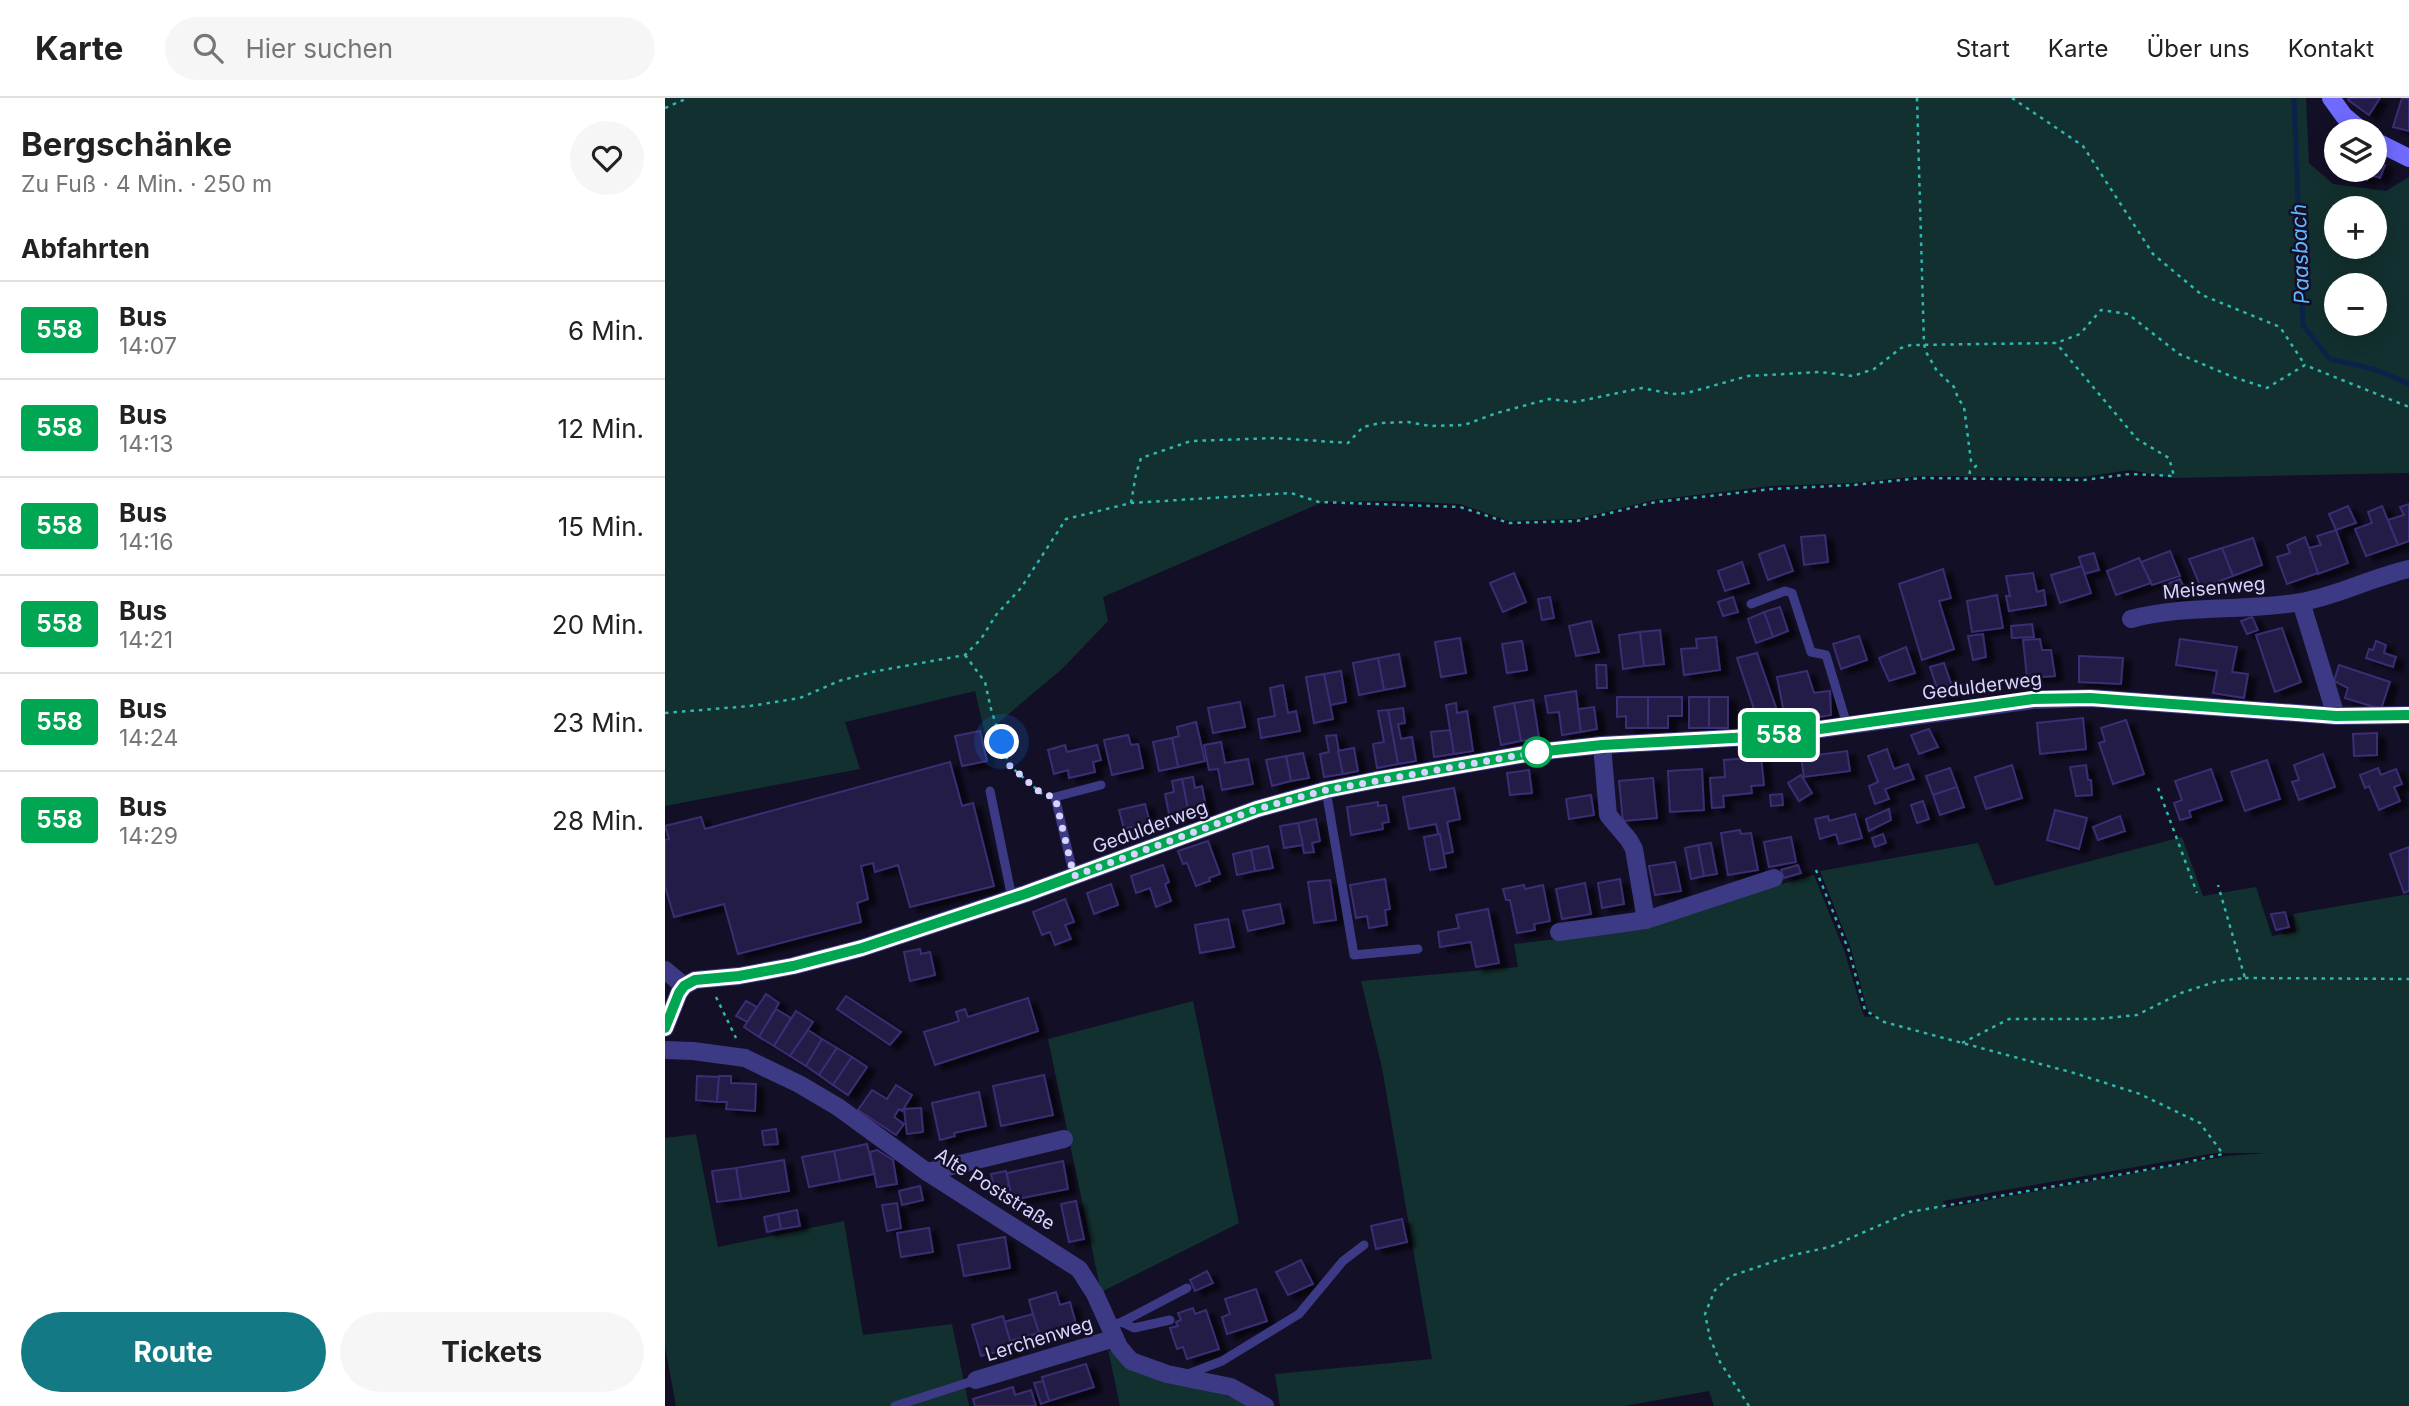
<!DOCTYPE html>
<html lang="de">
<meta charset="utf-8">
<style>
body{margin:0;font-family:Inter,sans-serif;background:#f6f6f6;color:#222;height:100vh;display:flex;flex-direction:column;font-size:26px;white-space:nowrap}
*{box-sizing:border-box;margin:0}
p{font-size:23px;color:#767676}
.icon{flex:none;width:38px;height:38px;fill:none;stroke:currentColor;stroke-width:2;stroke-linecap:round;stroke-linejoin:round}
.map{position:relative;flex:1;overflow:hidden}
.side{display:flex;flex-direction:column;background:#fff;width:665px}
.side>*{flex:none}
.badge{padding:0 14px;border-radius:5px;font-size:24px;line-height:46px}
.tools{position:absolute;left:1659px;top:21px;display:grid;gap:14px}
.tools a{display:grid;place-items:center;width:63px;height:63px;border-radius:50%;background:#fff;box-shadow:0 4px 18px #0003;font-size:35px}
.you{position:absolute;width:35px;height:35px;margin:-18px;border:5px solid #fff;border-radius:50%;background:#1a73e8;box-shadow:0 0 0 10px #1a73e833}
.map>.badge{position:absolute;translate:-50% -50%;box-shadow:0 0 0 4px #fff}
h2{padding:0 21px;font-size:26px;line-height:63px}
.round{display:grid;place-items:center;flex:none;width:74px;height:74px;border-radius:37px;background:#f6f6f6}
.summary{display:flex;align-items:center;justify-content:space-between;height:119px;padding:0 21px}
h1{font-size:33px;font-weight:700;line-height:52px}
.button{display:flex;gap:14px;margin-top:auto;padding:14px 21px}
.button a{flex:1;height:80px;border-radius:42px;background:#137a85;color:#fff;font-size:28px;font-weight:700;line-height:80px;text-align:center}
.button a+a{background:#f6f6f6;color:#222}
ul{padding:0;list-style:none}
li{display:flex;align-items:center;gap:21px;height:98px;padding:0 21px;border-top:2px solid #e0e0e0}
li div{flex:1}
li b{display:block;font-size:26px}
li em{font-style:normal}
li .badge{min-width:77px;font-weight:700;text-align:center}
header{display:flex;align-items:center;gap:42px;box-sizing:border-box;height:98px;padding:0 35px;background:#fff;border-bottom:2px solid #e0e0e0}
header strong{font-size:33px}
nav{display:flex;gap:38px;margin-inline-start:auto;font-size:24px}
.search{width:490px;height:63px;background:#f6f6f6;display:flex;align-items:center;gap:18px;box-sizing:border-box;padding:0 24px;border-radius:38px;color:#767676;font-size:26px}
main{display:flex;flex:1;min-height:0}
.map>svg:first-child{display:block}
</style>
<header>
<strong>Karte</strong>
<div class="search"><svg class="icon" aria-label="search" viewBox="0 0 24 24"><circle cx="10" cy="10" r="6"/><path d="M15 15l6 6"/></svg>Hier suchen</div>
<nav><a>Start</a><a>Karte</a><a>Über uns</a><a>Kontakt</a></nav>
</header>
<main>
<section class="side">
<div class="summary"><div><h1>Bergschänke</h1><p>Zu Fuß · 4 Min. · 250 m</p></div><a class="round"><svg class="icon" aria-label="heart" viewBox="0 0 24 24"><path d="M12 20l-8-8c-3-5 5-10 8-4 3-6 11-1 8 4z"/></svg></a></div>
<h2>Abfahrten</h2>
<ul>
<li><span class="badge" style="background:#00a651;color:#fff">558</span><div><b>Bus</b><p>14:07</p></div><em>6 Min.</em></li>
<li><span class="badge" style="background:#00a651;color:#fff">558</span><div><b>Bus</b><p>14:13</p></div><em>12 Min.</em></li>
<li><span class="badge" style="background:#00a651;color:#fff">558</span><div><b>Bus</b><p>14:16</p></div><em>15 Min.</em></li>
<li><span class="badge" style="background:#00a651;color:#fff">558</span><div><b>Bus</b><p>14:21</p></div><em>20 Min.</em></li>
<li><span class="badge" style="background:#00a651;color:#fff">558</span><div><b>Bus</b><p>14:24</p></div><em>23 Min.</em></li>
<li><span class="badge" style="background:#00a651;color:#fff">558</span><div><b>Bus</b><p>14:29</p></div><em>28 Min.</em></li>
</ul>
<div class="button"><a>Route</a><a>Tickets</a></div>
</section>
<div class="map">
<svg width="1744" height="1308" viewBox="0 0 1744 1308">
<defs>
<filter id="shadow"><feDropShadow dx="8" dy="4.5" stdDeviation="2" flood-color="#0009"/></filter>
</defs>
<rect width="100%" height="100%" fill="#130f26"/>
<!-- green -->
<g fill="#12302f" fill-rule="evenodd">
<path d="M0 0H1641L1644 65 1668 86 1721 93 1744 79V375L1509 380 1465 372 1418 379 1255 378 1188 385 1106 388 989 402 912 421 844 423 795 406 728 403 658 404 438 499 443 523 397 571 320 636 310 593 180 624 195 671 0 708ZM1671 110H1710V149H1671ZM1671 187H1710V226H1671Z"/>
<path d="M1517 739 1538 798 1591 789 1607 838 1631 834 1628 816 1744 796V1308H1049L1044 1293 959 1308H615L610 1276 767 1261 717 970 696 883 853 869 849 846 982 831 1115 782 1117 786 1149 777 1180 855 1197 913 1200 919 1210 918 1202 911 1186 851 1155 773 1313 745 1330 788ZM1550 1055H1602L1562 1058 1280 1110 1278 1103Z"/>
<polygon points="528,903 574,1125 436,1194 383,941"/>
<polygon points="31,1036 53,1149 179,1123 198,1237 287,1226 304,1308 11,1308 0,1248 0,1040"/>
<polygon points="443,1251 464,1270 524,1285 574,1302 585,1308 455,1308"/>
</g>
<g fill="none" stroke-linecap="round" stroke-linejoin="round">
<!-- stream -->
<polyline stroke="#0c2248" stroke-width="5" points="1629,0 1638,227 1665,261 1712,272 1744,286"/>
</g>
<!-- building -->
<g fill="#241b47" stroke="#3b2d73" stroke-width="2" filter="url(#shadow)">
<polygon points="1684,0 1715,0 1704,17 1683,2"/>
<polygon points="1737,0 1744,1 1744,33 1728,29"/>
<polygon points="1710,63 1720,67 1715,80 1704,76 1702,82 1690,78 1692,72 1710,72"/>
<polygon points="1744,406 1744,443 1733,447 1723,422 1739,417 1735,409"/>
<polygon points="1683,408 1691,425 1671,432 1664,416"/>
<polygon points="1717,408 1733,447 1701,458 1690,431 1707,425 1703,414"/>
<polygon points="1671,432 1683,465 1653,476 1644,450 1656,447 1652,438"/>
<polygon points="1160,437 1163,464 1139,467 1136,439"/>
<polygon points="1640,439 1653,475 1622,486 1612,459 1625,455 1622,447"/>
<polygon points="1588,440 1597,467 1568,478 1557,450"/>
<polygon points="1119,447 1128,473 1103,482 1094,456"/>
<polygon points="1557,450 1568,478 1536,490 1524,461"/>
<polygon points="1505,453 1515,478 1487,487 1476,464"/>
<polygon points="1429,455 1434,472 1419,476 1414,459"/>
<polygon points="1474,460 1486,485 1451,497 1442,473"/>
<polygon points="1077,464 1084,485 1060,493 1053,473"/>
<polygon points="1417,468 1426,495 1395,505 1386,477"/>
<polygon points="1278,471 1286,500 1274,503 1289,551 1257,562 1234,486"/>
<polygon points="849,475 861,504 838,514 825,485"/>
<polygon points="1368,475 1372,494 1379,492 1381,507 1344,513 1341,498 1345,498 1341,478"/>
<polygon points="1515,481 1522,496 1506,501 1499,487"/>
<polygon points="1332,497 1338,530 1307,534 1302,503"/>
<polygon points="885,499 889,520 877,522 873,501"/>
<polygon points="1068,499 1073,514 1058,518 1053,504"/>
<polygon points="1115,509 1123,533 1108,539 1099,514"/>
<polygon points="1099,514 1108,539 1091,545 1083,521"/>
<polygon points="1587,519 1593,532 1582,536 1576,523"/>
<polygon points="926,523 934,554 911,558 904,528"/>
<polygon points="1367,526 1369,539 1347,540 1346,528"/>
<polygon points="1617,530 1636,584 1610,594 1591,537"/>
<polygon points="995,532 999,566 979,568 975,534"/>
<polygon points="975,534 979,568 958,571 954,537"/>
<polygon points="1318,536 1321,559 1308,562 1303,538"/>
<polygon points="1194,538 1202,562 1176,571 1168,546"/>
<polygon points="1051,539 1055,572 1019,577 1016,551 1032,550 1031,541"/>
<polygon points="795,540 801,575 776,579 770,544"/>
<polygon points="1375,541 1377,552 1386,552 1390,578 1362,580 1358,542"/>
<polygon points="1515,541 1572,549 1567,574 1583,576 1579,600 1548,595 1552,573 1511,567"/>
<polygon points="857,543 862,572 842,575 837,546"/>
<polygon points="1711,543 1721,547 1719,555 1731,559 1728,569 1701,560 1704,551 1708,552"/>
<polygon points="1241,549 1250,575 1224,583 1214,560"/>
<polygon points="1092,555 1116,624 1095,629 1072,560"/>
<polygon points="734,556 740,588 719,592 713,560"/>
<polygon points="1414,558 1458,560 1456,586 1414,584"/>
<polygon points="713,560 719,592 694,597 688,565"/>
<polygon points="1279,565 1289,594 1275,599 1265,569"/>
<polygon points="931,567 941,567 942,590 932,590"/>
<polygon points="1674,567 1725,584 1716,611 1680,600 1683,590 1669,583"/>
<polygon points="676,573 681,604 665,607 659,576"/>
<polygon points="1142,573 1149,595 1165,593 1166,617 1121,625 1112,579"/>
<polygon points="659,576 668,621 649,625 641,579"/>
<polygon points="618,587 623,615 631,613 635,633 596,640 593,621 610,618 605,590"/>
<polygon points="911,593 916,634 897,637 894,614 883,615 880,598"/>
<polygon points="952,599 983,599 983,630 961,630 961,618 952,619"/>
<polygon points="983,599 1017,599 1017,618 1003,618 1003,630 983,630"/>
<rect x="1024" y="599" width="20" height="31"/>
<rect x="1044" y="599" width="19" height="31"/>
<polygon points="868,602 874,640 856,643 849,605"/>
<polygon points="575,604 580,629 548,635 543,610"/>
<polygon points="791,605 792,615 802,613 808,653 789,656 781,607"/>
<polygon points="849,605 856,643 836,647 829,609"/>
<polygon points="929,609 932,631 916,634 913,611"/>
<polygon points="738,610 740,625 733,626 736,641 747,639 751,663 733,666 723,612"/>
<polygon points="723,612 733,666 712,670 708,646 719,644 713,613"/>
<polygon points="1418,620 1421,651 1375,656 1372,625"/>
<polygon points="1461,622 1479,676 1448,686 1434,645 1440,643 1436,630"/>
<polygon points="531,624 540,663 513,669 507,640 514,638 512,629"/>
<polygon points="1264,631 1273,649 1254,656 1246,637"/>
<polygon points="785,632 789,656 769,659 766,634"/>
<polygon points="315,633 322,663 297,668 290,638"/>
<polygon points="1712,635 1712,657 1689,658 1688,636"/>
<polygon points="463,637 466,647 473,646 478,670 447,677 439,642"/>
<polygon points="671,637 678,676 659,679 655,656 664,654 661,638"/>
<polygon points="507,640 513,669 494,673 488,644"/>
<polygon points="556,644 560,665 583,661 588,686 557,692 553,671 544,672 539,647"/>
<polygon points="400,647 402,654 432,647 436,662 428,664 430,674 404,680 403,672 389,676 383,652"/>
<polygon points="689,650 693,673 678,676 673,653"/>
<polygon points="1222,651 1229,671 1243,666 1249,681 1220,691 1224,701 1210,706 1204,688 1213,684 1203,658"/>
<polygon points="1182,653 1185,673 1139,679 1136,659"/>
<polygon points="638,655 644,680 626,683 621,658"/>
<polygon points="1658,656 1670,689 1634,702 1627,684 1634,682 1629,667"/>
<polygon points="621,658 626,683 607,688 601,662"/>
<polygon points="1096,659 1099,687 1086,688 1087,695 1058,698 1059,709 1047,710 1045,680 1060,679 1059,662"/>
<polygon points="1602,662 1615,701 1580,713 1566,674"/>
<polygon points="285,664 297,708 308,705 329,788 245,809 233,767 210,774 208,765 196,768 203,801 192,805 196,824 73,856 59,806 9,819 0,788 0,742 4,741 0,728 36,719 40,731"/>
<polygon points="1347,667 1357,700 1321,711 1310,679"/>
<polygon points="1421,667 1423,682 1426,682 1427,697 1411,698 1405,669"/>
<polygon points="1285,670 1292,689 1268,697 1261,678"/>
<polygon points="1713,670 1716,677 1731,671 1737,686 1729,689 1735,703 1714,712 1704,688 1700,690 1695,677"/>
<polygon points="1037,671 1039,712 1005,714 1003,673"/>
<polygon points="1546,671 1557,702 1524,713 1526,719 1515,722 1509,705 1517,702 1510,683"/>
<polygon points="864,672 867,695 845,697 842,675"/>
<polygon points="1136,677 1147,695 1134,703 1123,685"/>
<polygon points="528,679 530,690 537,688 542,714 524,717 517,681"/>
<polygon points="988,680 992,720 958,723 954,683"/>
<polygon points="517,681 524,717 505,721 500,696 509,694 507,683"/>
<polygon points="1292,689 1299,709 1275,717 1268,697"/>
<polygon points="789,690 795,721 782,724 788,754 778,756 771,726 744,731 738,699"/>
<polygon points="1117,696 1118,707 1106,708 1105,697"/>
<polygon points="926,697 929,717 904,721 901,701"/>
<polygon points="1258,703 1264,721 1252,725 1246,707"/>
<polygon points="713,704 713,708 721,707 724,724 717,725 718,731 686,737 682,709"/>
<polygon points="480,706 485,725 459,731 454,712"/>
<polygon points="1224,711 1226,722 1204,733 1201,721"/>
<polygon points="1390,712 1422,720 1414,751 1382,742"/>
<polygon points="1190,716 1197,740 1174,746 1171,736 1155,741 1150,721 1163,718 1164,723"/>
<polygon points="1455,718 1460,733 1433,742 1428,729"/>
<polygon points="651,721 655,743 647,745 649,754 639,755 633,725"/>
<polygon points="633,725 638,747 619,750 615,728"/>
<polygon points="1075,732 1076,736 1086,735 1093,772 1063,777 1056,735"/>
<polygon points="775,736 781,769 765,772 759,739"/>
<polygon points="1218,736 1221,745 1210,749 1207,740"/>
<polygon points="1126,739 1131,764 1104,769 1099,744"/>
<polygon points="543,743 555,776 544,780 545,783 531,788 522,765 518,766 513,753"/>
<polygon points="1046,745 1052,776 1039,778 1033,747"/>
<polygon points="1033,747 1039,778 1026,781 1020,750"/>
<polygon points="603,748 608,770 590,773 586,752"/>
<polygon points="1744,749 1744,793 1739,795 1725,756"/>
<polygon points="586,752 590,773 572,777 568,756"/>
<polygon points="1010,764 1016,793 990,797 984,768"/>
<polygon points="498,767 504,784 500,786 506,803 491,809 485,790 471,795 466,778"/>
<polygon points="1133,767 1136,775 1119,780 1116,772"/>
<polygon points="720,781 725,811 720,812 722,827 704,830 702,818 691,820 685,787"/>
<polygon points="955,781 959,806 937,810 933,785"/>
<polygon points="665,782 671,822 649,825 643,784"/>
<polygon points="920,785 926,816 897,821 891,791"/>
<polygon points="446,786 453,807 429,816 422,795"/>
<polygon points="859,787 860,791 878,787 885,823 869,826 870,832 852,835 845,802 841,802 838,791"/>
<polygon points="400,801 409,824 400,827 406,841 390,847 385,834 377,837 368,814"/>
<polygon points="615,806 619,825 583,833 578,813"/>
<polygon points="823,811 834,865 811,869 806,844 775,849 773,834 794,830 791,817"/>
<polygon points="1620,814 1624,829 1611,832 1606,816"/>
<polygon points="563,821 569,849 535,855 530,827"/>
<polygon points="255,851 256,856 265,854 270,877 245,883 239,854"/>
<polygon points="101,896 114,905 94,939 79,929"/>
<polygon points="181,898 236,934 225,947 172,911"/>
<polygon points="363,900 373,933 270,967 259,934 294,923 291,914 300,911 303,919"/>
<polygon points="81,903 92,909 82,924 71,918"/>
<polygon points="111,911 126,920 109,948 94,939"/>
<polygon points="131,913 148,924 125,958 109,948"/>
<polygon points="143,932 157,941 141,968 125,958"/>
<polygon points="157,941 172,950 154,977 141,968"/>
<polygon points="172,950 187,959 168,987 154,977"/>
<polygon points="187,959 202,969 183,997 168,987"/>
<polygon points="379,977 388,1017 336,1028 328,988"/>
<polygon points="32,978 54,979 52,1004 31,1002"/>
<polygon points="54,978 66,978 66,985 91,986 90,1013 61,1011 62,1004 52,1004"/>
<polygon points="231,987 247,997 237,1013 234,1011 229,1019 239,1026 231,1037 193,1012 207,992 222,1001"/>
<polygon points="314,994 321,1028 289,1035 290,1038 275,1042 267,1005"/>
<polygon points="256,1010 258,1034 242,1036 239,1011"/>
<polygon points="111,1031 113,1046 99,1047 97,1033"/>
<polygon points="202,1046 209,1076 175,1083 169,1053"/>
<polygon points="212,1052 228,1062 232,1086 212,1089 205,1054"/>
<polygon points="169,1053 175,1083 144,1089 137,1059"/>
<polygon points="119,1062 124,1093 76,1101 71,1070"/>
<polygon points="398,1063 403,1091 347,1102 342,1075"/>
<polygon points="71,1070 76,1101 52,1104 47,1073"/>
<polygon points="341,1073 344,1088 329,1091 326,1076"/>
<polygon points="255,1088 258,1102 237,1107 234,1093"/>
<polygon points="411,1103 419,1141 404,1144 396,1106"/>
<polygon points="232,1105 236,1130 222,1133 217,1107"/>
<polygon points="132,1112 135,1128 116,1131 113,1116"/>
<polygon points="113,1116 116,1131 102,1134 99,1119"/>
<polygon points="737,1121 742,1144 711,1151 706,1128"/>
<polygon points="264,1130 268,1154 236,1159 232,1135"/>
<polygon points="340,1139 345,1170 299,1178 293,1147"/>
<polygon points="636,1162 648,1186 623,1197 611,1174"/>
<polygon points="542,1173 548,1185 530,1193 525,1182"/>
<polygon points="591,1191 602,1223 562,1236 557,1219 565,1216 560,1201"/>
<polygon points="391,1194 395,1207 405,1204 411,1226 374,1237 364,1202"/>
<polygon points="528,1210 530,1216 541,1212 554,1251 522,1261 518,1249 512,1251 505,1230 513,1228 511,1224 516,1222 513,1215"/>
<polygon points="368,1216 374,1235 345,1243 339,1224"/>
<polygon points="338,1218 347,1250 316,1258 307,1227"/>
<polygon points="421,1266 429,1289 384,1303 377,1279"/>
<polygon points="378,1283 384,1303 376,1306 369,1285"/>
<polygon points="348,1289 350,1297 366,1292 371,1308 310,1308 308,1301"/>
</g>
<g fill="none" stroke-linecap="round" stroke-linejoin="round">
<!-- path -->
<g stroke="#2fb8b0" stroke-width="2.5" stroke-dasharray="3.5 5" stroke-linecap="butt">
<polyline points="1252,0 1259,246 1261,254 1272,273 1289,289 1293,300 1299,309 1306,363 1311,368 1305,373 1304,380"/>
<polyline points="1347,0 1418,48 1488,156 1537,197 1615,229 1640,267"/>
<polyline points="0,10 23,0"/>
<polyline points="466,405 471,376 476,360 526,343 611,340 683,345 698,329 715,325 743,324 765,328 799,327 832,315 884,301 910,304 977,290 1007,296 1022,295 1083,278 1155,274 1188,278 1209,271 1236,250 1246,247 1391,245 1415,236 1436,212 1463,216 1514,256 1568,279 1602,290 1640,267 1744,309"/>
<polyline points="300,557 320,584 326,611 344,667 377,696"/>
<polyline points="0,615 85,608 135,600 174,583 207,574 300,557 316,541 331,517 356,490 401,421 466,405 626,395 654,404 795,409 844,425 912,423 991,404 1107,391 1189,387 1256,380 1419,382 1465,376 1509,378 1504,360 1472,341 1391,245"/>
<polyline points="1493,690 1532,795"/>
<polyline points="1580,880 1744,881"/>
<polyline points="51,899 71,940"/>
<polyline points="1297,945 1344,921 1432,921 1472,917 1516,895 1553,883 1580,880 1553,787"/>
<polyline points="1084,1308 1055,1264 1045,1240 1040,1216 1050,1192 1066,1178 1128,1157 1165,1149 1245,1114 1514,1066 1558,1056 1535,1025 1475,996 1409,975 1219,924 1200,912 1184,853 1151,772"/>
</g>
<!-- lane -->
<g stroke="#3d3a85" stroke-width="9">
<polyline points="1086,506 1120,493 1127,495 1146,554 1161,557 1182,627"/>
<polyline points="661,692 689,857 753,851"/>
<polyline points="325,693 347,800"/>
<polyline points="409,778 390,699 436,687"/>
<polyline points="457,1224 469,1230 505,1222"/>
<polyline points="445,1228 457,1224 522,1190"/>
<polyline points="523,1276 557,1263 634,1216 678,1163 699,1147"/>
<polyline points="230,1308 311,1282"/>
</g>
<!-- street -->
<g stroke="#3d3a85" stroke-width="18">
<polyline points="1636,504 1671,618"/>
<path d="M1466 521C1521 506 1580 514 1636 504 1673 498 1707 479 1744 471"/>
<polyline points="937,647 943,717 964,742 969,751 981,822"/>
<polyline points="894,834 981,822 1109,780"/>
<polyline points="0,872 19,888"/>
<polyline points="0,930 14,895 19,888 30,882 74,878 128,868 197,850 360,796 592,711 661,692 711,682 872,654 937,647 1105,638 1368,602 1425,600 1671,618 1744,617"/>
<polyline points="0,952 28,953 80,960 134,986 173,1009 262,1074 414,1171 430,1196 454,1249 466,1263 502,1276 566,1289 600,1308"/>
<polyline points="262,1074 399,1041"/>
<polyline points="311,1282 450,1240"/>
</g>
<!-- secondary -->
<g stroke="#6f6bff" stroke-width="18">
<polyline points="1666,0 1679,18 1697,33"/>
<polyline points="1710,43 1744,60"/>
</g>
</g>
<g fill="none" stroke-linecap="round" stroke-linejoin="round">
<defs>
<polyline id="line" points="0,930 14,895 19,888 30,882 74,878 128,868 197,850 360,796 592,711 661,692 711,682 872,654 937,647 1105,638 1368,601 1425,600 1671,618 1744,617"/>
</defs>
<!-- line casing -->
<use href="#line" stroke="#fff" stroke-width="16"/>
<!-- line -->
<use href="#line" stroke="#00a651" stroke-width="10"/>
<!-- walk -->
<polyline stroke="#d9d4ff" stroke-width="7" stroke-dasharray="0 12.6" points="337,644 344,667 377,696 390,699 409,778 592,711 661,692 872,654"/>
</g>
<!-- markers -->
<circle fill="#fff" stroke="#00a651" stroke-width="3.5" cx="872" cy="654" r="14"/>
<g text-anchor="middle" dominant-baseline="central" stroke-width="5" stroke-linejoin="round" paint-order="stroke">
<!-- street labels -->
<g font-size="19" fill="#d9d4ff" stroke="#130f26">
<text transform="translate(1549 490) rotate(-5)">Meisenweg</text>
<text transform="translate(1317 588) rotate(-7)">Gedulderweg</text>
<text transform="translate(485 729) rotate(-20)">Gedulderweg</text>
<text transform="translate(330 1091) rotate(32)">Alte Poststraße</text>
<text transform="translate(374 1241) rotate(-17)">Lerchenweg</text>
</g>
<!-- water labels -->
<g font-size="21" font-style="italic" fill="#62b6ff" stroke="#130f26">
<text transform="translate(1635 156) rotate(-92)">Paasbach</text>
</g>
</g>
</svg>
<div class="tools">
<a><svg class="icon" aria-label="layers" viewBox="0 0 24 24"><path d="M12 4l9 5-9 5-9-5zM3 14l9 5 9-5"/></svg></a>
<a>+</a>
<a>−</a>
</div>
<div class="you" style="left:337px;top:644px"></div>
<b class="badge" style="left:1114px;top:637px;background:#00a651;color:#fff">558</b>
</div>
</main>
